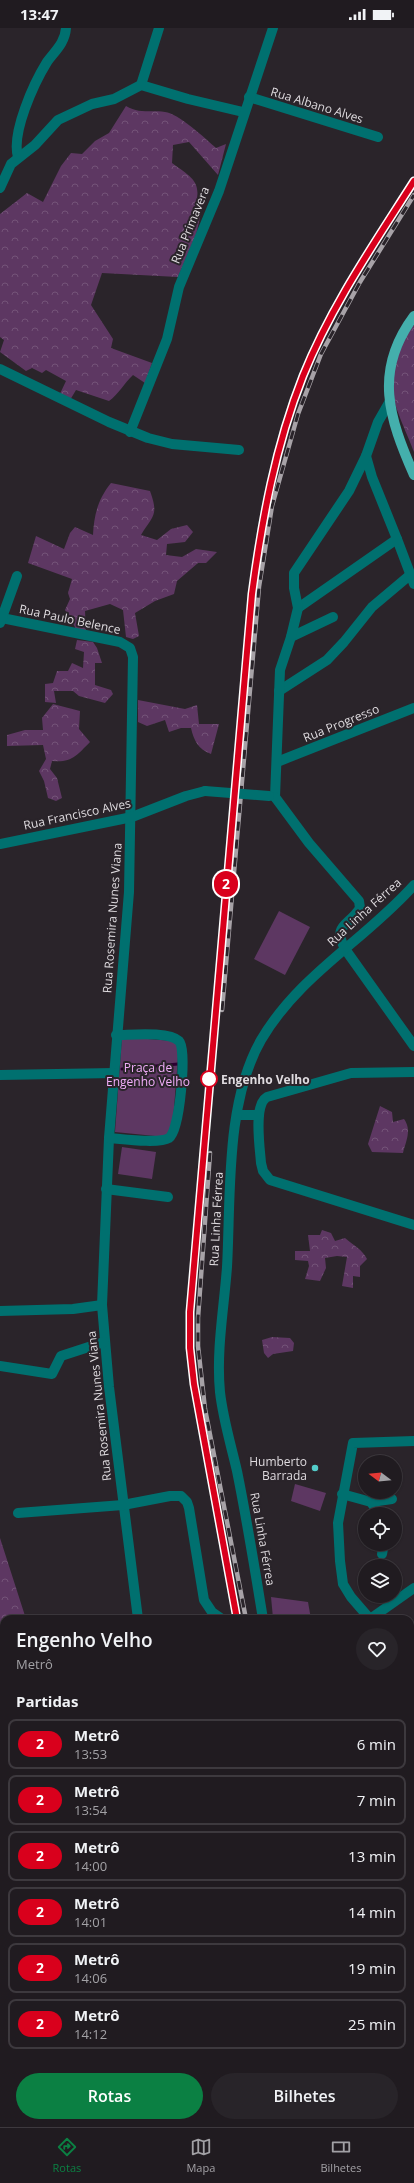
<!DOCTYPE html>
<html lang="pt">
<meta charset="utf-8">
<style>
body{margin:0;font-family:"Open Sans",sans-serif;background:#282429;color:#f1f3f6;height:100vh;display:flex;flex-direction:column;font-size:15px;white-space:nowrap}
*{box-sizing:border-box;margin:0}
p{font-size:13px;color:#a2a1a5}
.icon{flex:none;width:22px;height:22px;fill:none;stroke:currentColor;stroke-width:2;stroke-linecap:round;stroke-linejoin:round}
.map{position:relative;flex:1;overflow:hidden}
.details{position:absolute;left:0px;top:1587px;width:414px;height:512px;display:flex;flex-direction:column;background:#201b20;border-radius:12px 12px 0 0;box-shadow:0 1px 3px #0004,0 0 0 1px #3d393e}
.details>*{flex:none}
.badge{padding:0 8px;border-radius:13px;font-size:14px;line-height:26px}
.needle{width:26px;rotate:286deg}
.controls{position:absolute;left:358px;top:1427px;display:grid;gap:8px}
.controls a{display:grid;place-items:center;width:44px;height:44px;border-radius:50%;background:#201b20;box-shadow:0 1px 3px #0004,0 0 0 1px #3d393e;font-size:20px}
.map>.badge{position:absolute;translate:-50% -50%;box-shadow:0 0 0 2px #fff}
h2{padding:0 16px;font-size:15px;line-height:36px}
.round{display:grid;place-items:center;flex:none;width:42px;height:42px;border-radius:21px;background:#282429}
.summary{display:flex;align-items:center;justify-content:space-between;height:68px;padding:0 16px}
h1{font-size:19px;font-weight:600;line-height:30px}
.button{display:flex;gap:8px;margin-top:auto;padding:8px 16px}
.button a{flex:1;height:46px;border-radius:24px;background:#0b8043;color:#fff;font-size:16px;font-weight:600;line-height:46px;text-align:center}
.button a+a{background:#282429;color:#f1f3f6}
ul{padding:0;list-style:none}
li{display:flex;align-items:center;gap:12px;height:50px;margin:0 8px 6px;padding:0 8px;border:2px solid #3d393e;border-radius:8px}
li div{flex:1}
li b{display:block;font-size:15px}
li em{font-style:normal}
li .badge{min-width:44px;font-weight:700;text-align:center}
.status{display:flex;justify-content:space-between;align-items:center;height:28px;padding:0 20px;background:#201b20;direction:ltr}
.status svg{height:11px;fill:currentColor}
.menu{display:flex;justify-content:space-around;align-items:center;height:56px;border-top:1px solid #3d393e;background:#201b20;font-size:11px;color:#a2a1a5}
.menu a{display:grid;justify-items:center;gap:2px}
.menu .selected{color:#0b8043}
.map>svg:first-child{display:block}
</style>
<div class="status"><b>13:47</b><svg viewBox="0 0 49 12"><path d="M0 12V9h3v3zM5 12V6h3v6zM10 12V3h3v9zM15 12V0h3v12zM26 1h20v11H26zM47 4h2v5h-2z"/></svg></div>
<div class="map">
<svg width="414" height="2099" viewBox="0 0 414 2099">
<defs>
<pattern id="forest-crowns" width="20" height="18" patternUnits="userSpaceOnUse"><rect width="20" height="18" fill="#5d3762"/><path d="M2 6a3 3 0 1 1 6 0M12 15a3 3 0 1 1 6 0" fill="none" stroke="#745378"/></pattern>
</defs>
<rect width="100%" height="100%" fill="#2a242a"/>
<!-- green -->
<g fill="#5d3762">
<polygon points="279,883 310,899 285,947 254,931"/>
<polygon points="122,1009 174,1013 179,1017 172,1105 165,1109 115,1104"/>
<polygon points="122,1119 156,1124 152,1151 118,1146"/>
<polygon points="295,1456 326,1465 320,1483 291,1473"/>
<polygon points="271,1569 308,1574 311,1591 273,1590"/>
</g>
<!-- forest -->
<g fill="url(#forest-crowns)">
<path d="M126 78C139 86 151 82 165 84 178 85 206 111 216 120L226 116 218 147 189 114 173 117 172 135C194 151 203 154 194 183L201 185 196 207 178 249 102 245 91 277 113 311 111 320 152 335 145 355 133 347C124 355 119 366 109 373L76 362 70 372 58 370 66 353 46 342 42 345 32 340 26 343 0 324 4 312 0 309V186L27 165 43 174 61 138 71 125 82 126 95 113 109 105Z"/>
<path d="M414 297V424C409 410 394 379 393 366 392 343 399 314 414 297Z"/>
<path d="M111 455 150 463C159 488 153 487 141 507L157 512 171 501 187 497 193 504 185 514 167 516 166 527 182 529 196 521 217 524 206 535H198L177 553 174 566 155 573 135 585 139 608 133 611 126 609 123 582 110 576 85 583 86 604H75V599L65 582 70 571 68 565 72 551 28 535 36 508 64 521 70 505 75 499 93 507C94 487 98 471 111 455Z"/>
<polygon points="77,612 93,614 97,620 102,635 95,635 95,657 111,662 113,666 105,675 79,668 73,663 54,663 56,675 45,674 45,656 53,655 57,643 68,643 72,635 83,640 84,624 75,621"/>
<path d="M138 672 185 681 197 677 199 696H219L211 726C198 721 194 713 191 700H181L169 704 165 692 147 698 138 694Z"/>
<path d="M53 676 80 683 79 701 90 714C77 727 72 735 52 733L50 741 57 750 62 770 56 773 48 770 44 753 39 743 46 731 43 717 7 718V707L25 702H43L42 690Z"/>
<path d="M380 1078 392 1084 393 1094 404 1091C412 1102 406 1113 403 1125L372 1124 368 1116Z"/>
<path d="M322 1202 331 1205 335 1213 345 1210C354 1218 362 1221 367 1231L360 1238V1249L353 1248V1260L342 1258 347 1229 337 1228 325 1230 326 1240 320 1253 305 1251 309 1238 308 1233 295 1232V1223H310L308 1207H320Z"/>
<polygon points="272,1309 290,1310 294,1315 293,1323 273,1326 268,1330 264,1325 262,1312"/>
<polygon points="0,1510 26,1591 4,1591 4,1896 0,1893"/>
<polygon points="414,1807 414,2035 410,2040 410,1810"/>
</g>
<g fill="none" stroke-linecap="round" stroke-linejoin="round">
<!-- stream -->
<g stroke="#2c0032" stroke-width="3">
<polyline points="122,1041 178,1036"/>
<polyline points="410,1715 414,1714"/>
<polyline points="54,2099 61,2095"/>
</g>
<!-- minor -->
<g stroke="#00706f" stroke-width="10">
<polyline points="141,57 159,0"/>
<polyline points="249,69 378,109"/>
<path d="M18 129C11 105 34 55 47 34 55 23 65 15 66 0"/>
<polyline points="0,160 11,136 35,117 58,92 92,76 114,71 141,57 188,71 243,84"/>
<polyline points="0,341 109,394 148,410 172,416 239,422"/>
<polyline points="130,404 167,311 179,259 219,163 273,0"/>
<polyline points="397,511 414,556"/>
<polyline points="298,580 397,511 372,449 366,428"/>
<polyline points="2,590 120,614 130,620 133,629 129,864 109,1110 102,1277 109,1359 138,1591"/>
<polyline points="0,595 17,548"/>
<polyline points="291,609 333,589"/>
<polyline points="279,663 327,632 344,614 372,579 410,547"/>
<polyline points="277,734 414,680"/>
<polyline points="275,769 280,642 291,609 298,580 294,560 294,545 349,463 366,428 378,394 390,373"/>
<path d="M275 769 309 815 359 873 360 880C349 898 332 896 345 921L414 1018"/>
<polyline points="0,816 132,789 186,768 205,763"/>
<path d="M414 1044 351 1045 267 1069C253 1077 260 1120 261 1135L263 1143 270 1152 414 1197"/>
<polyline points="0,1047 114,1045"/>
<polyline points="237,1087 259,1087"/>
<path d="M109 1110C122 1111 159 1116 169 1110 180 1103 187 1021 179 1013 168 1003 131 1007 116 1007"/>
<polyline points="106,1161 168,1169"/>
<polyline points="0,1283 73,1281 102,1277"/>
<polyline points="0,1338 52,1346 61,1328 104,1314"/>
<polyline points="342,1466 371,1474 379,1486"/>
<polyline points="371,1474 392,1471"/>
<polyline points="18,1485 123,1477 170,1468 181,1468 187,1474 189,1480 204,1572 212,1584 222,1591"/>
<polyline points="382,1526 384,1516"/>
<path d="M263 1591C255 1542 247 1492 237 1443 231 1417 223 1391 220 1364 216 1323 224 1280 227 1239 231 1168 225 1075 261 1012 299 947 365 912 414 857"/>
<polyline points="370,1591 351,1569 343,1556 340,1533 338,1495 353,1415 414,1413"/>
<polyline points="370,1591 414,1560"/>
<polyline points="410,1653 414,1655"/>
<polyline points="168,2095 171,2099"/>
<polyline points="194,2095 195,2099"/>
<polyline points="2,2099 6,2095"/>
<polyline points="412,2099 414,2091"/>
</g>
<!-- major -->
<g stroke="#44afac" stroke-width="10">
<path d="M414 288C373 343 389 390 414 447"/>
<polyline points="410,1795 414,1791"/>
<polyline points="404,2095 405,2099"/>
</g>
<defs>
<g id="rail">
<path d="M215 981 252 567C263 476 282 390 322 307 347 253 382 203 414 153"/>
<polyline points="222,982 259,559 272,478 298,386 321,326 360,254 414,167"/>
<polyline points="202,1125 190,1284 190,1320 199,1391 237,1591"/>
<polyline points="210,1125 198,1290 198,1318 205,1381 246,1591"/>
<polyline points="259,2095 260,2099"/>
<polyline points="267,2095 268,2099"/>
</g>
</defs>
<!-- rail casing -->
<use href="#rail" stroke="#a7a2a7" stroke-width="4.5"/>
<!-- rail -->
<use href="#rail" stroke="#2a242a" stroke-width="3" stroke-dasharray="9" stroke-linecap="butt"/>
<!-- minor-bridge -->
<polyline stroke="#00706f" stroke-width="10" points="205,763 269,768"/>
</g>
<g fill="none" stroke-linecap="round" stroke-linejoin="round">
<defs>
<path id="line" d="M237 1591 194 1356 190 1320V1284L252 566C262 492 275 419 303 348 331 278 374 216 414 153"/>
</defs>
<!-- line casing -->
<use href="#line" stroke="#fff" stroke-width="9"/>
<!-- line -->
<use href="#line" stroke="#d9001c" stroke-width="6"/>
</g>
<!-- markers -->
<circle fill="#fff" stroke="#d9001c" stroke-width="2" cx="209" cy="1051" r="8"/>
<circle fill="#53cdca" stroke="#2a242a" stroke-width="1.5" cx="315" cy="1440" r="4"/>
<g text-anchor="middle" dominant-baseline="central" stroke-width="4" stroke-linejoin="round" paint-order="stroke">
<!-- street labels -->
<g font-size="12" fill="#dfdbdf" stroke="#2a242a">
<text transform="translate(317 77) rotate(17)">Rua Albano Alves</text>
<text transform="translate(190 197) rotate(-68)">Rua Primavera</text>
<text transform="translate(70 591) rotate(12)">Rua Paulo Belence</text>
<text transform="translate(341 695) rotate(-22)">Rua Progresso</text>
<text transform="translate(77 786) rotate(-12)">Rua Francisco Alves</text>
<text transform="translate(364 884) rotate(-42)">Rua Linha Férrea</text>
<text transform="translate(112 890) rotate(-86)">Rua Rosemira Nunes Viana</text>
<text transform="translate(216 1191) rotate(-87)">Rua Linha Férrea</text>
<text transform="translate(99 1378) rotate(-96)">Rua Rosemira Nunes Viana</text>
<text transform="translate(263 1511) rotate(80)">Rua Linha Férrea</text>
</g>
<!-- park labels -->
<g font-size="12" fill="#f3aefb" stroke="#2a242a">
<text x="148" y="1039">Praça de<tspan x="148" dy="14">Engenho Velho</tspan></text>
</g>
<!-- stop labels -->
<g font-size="12" font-weight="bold" fill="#dfdbdf" stroke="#2a242a" text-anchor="start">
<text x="221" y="1051">Engenho Velho</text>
</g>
<!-- poi labels -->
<g font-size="12" fill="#dfdbdf" stroke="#2a242a" text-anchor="end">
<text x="307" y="1433">Humberto<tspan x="307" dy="14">Barrada</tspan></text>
</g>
</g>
</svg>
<div class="controls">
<a><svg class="needle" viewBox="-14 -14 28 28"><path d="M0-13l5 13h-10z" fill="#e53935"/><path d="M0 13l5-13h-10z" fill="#a2a1a5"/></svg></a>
<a><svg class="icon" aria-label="locate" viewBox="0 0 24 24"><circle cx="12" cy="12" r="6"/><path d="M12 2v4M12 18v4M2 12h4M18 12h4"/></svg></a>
<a><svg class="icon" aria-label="layers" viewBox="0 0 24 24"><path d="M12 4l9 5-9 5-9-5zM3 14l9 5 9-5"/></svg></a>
</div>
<b class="badge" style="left:226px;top:856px;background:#d9001c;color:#fff">2</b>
<section class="details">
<div class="summary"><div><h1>Engenho Velho</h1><p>Metrô</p></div><a class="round"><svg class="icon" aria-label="heart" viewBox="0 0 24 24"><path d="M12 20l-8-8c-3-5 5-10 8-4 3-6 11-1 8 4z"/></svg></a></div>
<h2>Partidas</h2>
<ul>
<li><span class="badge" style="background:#d9001c;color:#fff">2</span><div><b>Metrô</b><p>13:53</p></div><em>6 min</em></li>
<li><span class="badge" style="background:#d9001c;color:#fff">2</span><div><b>Metrô</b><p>13:54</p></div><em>7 min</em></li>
<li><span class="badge" style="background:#d9001c;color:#fff">2</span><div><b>Metrô</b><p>14:00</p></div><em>13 min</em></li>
<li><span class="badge" style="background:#d9001c;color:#fff">2</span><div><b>Metrô</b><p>14:01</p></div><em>14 min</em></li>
<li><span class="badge" style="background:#d9001c;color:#fff">2</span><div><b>Metrô</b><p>14:06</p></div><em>19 min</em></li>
<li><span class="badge" style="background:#d9001c;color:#fff">2</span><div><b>Metrô</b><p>14:12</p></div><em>25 min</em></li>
</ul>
<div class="button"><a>Rotas</a><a>Bilhetes</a></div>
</section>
</div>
<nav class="menu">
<a class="selected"><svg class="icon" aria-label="directions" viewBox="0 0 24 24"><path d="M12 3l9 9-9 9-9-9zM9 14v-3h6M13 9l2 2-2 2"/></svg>Rotas</a>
<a><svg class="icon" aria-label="map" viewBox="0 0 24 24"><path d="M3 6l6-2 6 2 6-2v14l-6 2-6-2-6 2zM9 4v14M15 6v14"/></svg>Mapa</a>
<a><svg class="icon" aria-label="tickets" viewBox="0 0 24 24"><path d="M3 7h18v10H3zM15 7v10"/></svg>Bilhetes</a>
</nav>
